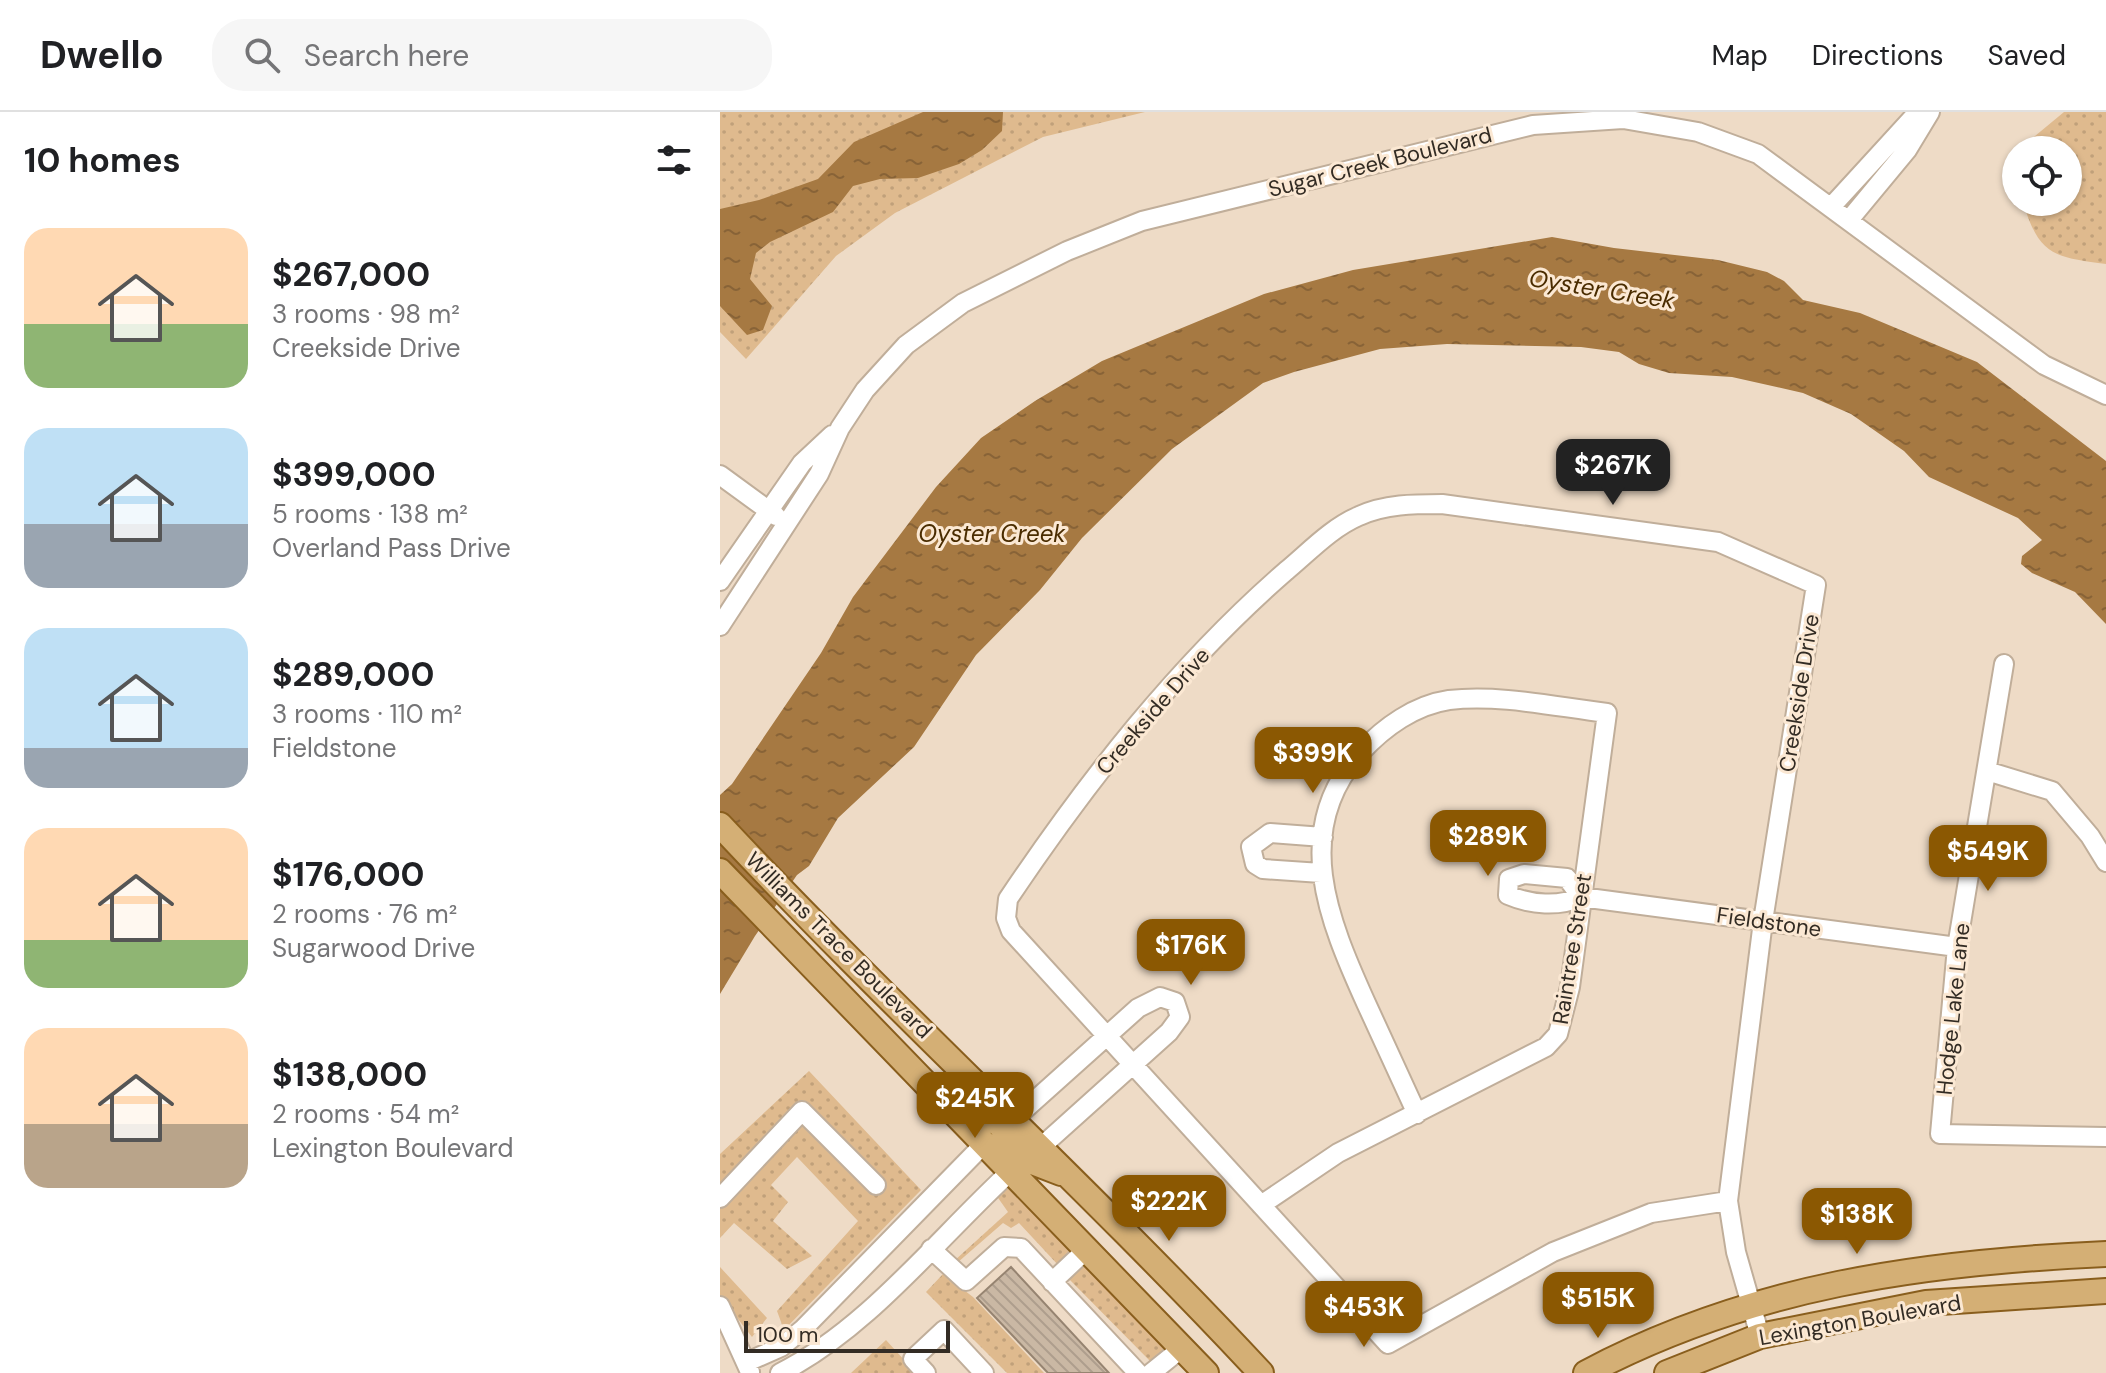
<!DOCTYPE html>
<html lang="en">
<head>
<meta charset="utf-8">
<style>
	:root { --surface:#fff; --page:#f6f6f6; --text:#202124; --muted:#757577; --line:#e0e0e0; --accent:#8b5802 }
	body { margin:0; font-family:"DM Sans",sans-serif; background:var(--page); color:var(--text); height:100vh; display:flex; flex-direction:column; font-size:30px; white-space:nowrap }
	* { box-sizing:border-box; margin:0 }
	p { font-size:26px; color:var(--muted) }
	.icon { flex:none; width:44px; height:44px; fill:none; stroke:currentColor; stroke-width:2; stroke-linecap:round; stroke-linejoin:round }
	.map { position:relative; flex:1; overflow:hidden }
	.side { display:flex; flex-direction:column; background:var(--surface); width:720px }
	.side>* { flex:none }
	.fabs { position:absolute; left:1282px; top:24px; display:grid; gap:16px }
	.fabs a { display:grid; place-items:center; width:80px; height:80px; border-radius:50%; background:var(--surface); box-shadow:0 2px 6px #0004; font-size:40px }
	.scale { position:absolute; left:24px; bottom:20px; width:206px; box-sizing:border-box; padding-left:8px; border:4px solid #332c24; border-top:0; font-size:22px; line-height:28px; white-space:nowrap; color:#332c24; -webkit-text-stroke:6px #fbe8d3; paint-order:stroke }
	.price { position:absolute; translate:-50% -68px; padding:0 18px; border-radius:16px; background:var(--accent); color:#fff; font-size:26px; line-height:52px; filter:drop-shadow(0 2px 4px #0008) }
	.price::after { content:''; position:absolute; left:50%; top:48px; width:24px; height:18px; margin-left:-12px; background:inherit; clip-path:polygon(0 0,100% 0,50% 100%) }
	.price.on { background:#222; color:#fff }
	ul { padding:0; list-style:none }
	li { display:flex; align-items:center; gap:24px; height:200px; padding:0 24px }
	li span { display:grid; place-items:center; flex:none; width:224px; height:160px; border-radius:24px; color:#555 }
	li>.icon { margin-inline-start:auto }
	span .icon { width:96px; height:96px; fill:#fffc; stroke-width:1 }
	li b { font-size:34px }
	h2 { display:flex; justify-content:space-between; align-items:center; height:96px; padding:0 24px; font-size:34px }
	header { display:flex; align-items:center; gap:48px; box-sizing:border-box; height:112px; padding:0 40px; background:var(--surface); border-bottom:2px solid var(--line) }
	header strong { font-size:38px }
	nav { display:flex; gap:44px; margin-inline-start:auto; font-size:28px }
	.search { width:560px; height:72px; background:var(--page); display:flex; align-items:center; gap:20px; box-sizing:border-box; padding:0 28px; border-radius:32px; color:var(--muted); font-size:30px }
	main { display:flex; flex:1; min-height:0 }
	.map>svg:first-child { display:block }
	.grass { fill:url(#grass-dots) }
	.water { fill:url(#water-ripples) }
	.building { fill:url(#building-back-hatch); stroke:#968471; stroke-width:2 }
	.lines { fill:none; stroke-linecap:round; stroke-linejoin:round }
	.minor-casing { stroke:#c0ae9a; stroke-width:22 }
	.major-casing { stroke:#895e1d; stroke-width:28 }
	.minor { stroke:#fff; stroke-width:18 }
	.major { stroke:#d4af75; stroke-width:24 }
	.labels { text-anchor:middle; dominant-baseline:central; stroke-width:6; stroke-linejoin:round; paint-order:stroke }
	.street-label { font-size:22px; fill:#332c24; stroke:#fbe8d3 }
	.water-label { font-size:24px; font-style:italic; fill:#4a2c00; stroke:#fbe8d3 }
</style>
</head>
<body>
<header>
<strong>Dwello</strong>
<div class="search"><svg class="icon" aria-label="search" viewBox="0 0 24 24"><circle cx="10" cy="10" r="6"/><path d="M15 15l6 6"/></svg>Search here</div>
<nav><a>Map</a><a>Directions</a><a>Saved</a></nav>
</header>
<main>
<section class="side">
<h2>10 homes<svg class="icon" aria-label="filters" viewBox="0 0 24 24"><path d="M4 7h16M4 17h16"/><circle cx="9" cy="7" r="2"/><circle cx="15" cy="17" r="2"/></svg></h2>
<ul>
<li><span style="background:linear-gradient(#ffd9b3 60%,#8fb573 0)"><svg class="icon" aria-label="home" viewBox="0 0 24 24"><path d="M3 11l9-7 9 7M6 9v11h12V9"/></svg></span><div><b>$267,000</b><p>3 rooms · 98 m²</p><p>Creekside Drive</p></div></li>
<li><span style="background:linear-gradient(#bfe0f5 60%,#9aa5b1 0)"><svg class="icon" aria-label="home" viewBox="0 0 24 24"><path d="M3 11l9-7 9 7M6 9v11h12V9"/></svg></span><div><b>$399,000</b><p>5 rooms · 138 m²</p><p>Overland Pass Drive</p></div></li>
<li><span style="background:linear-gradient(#bfe0f5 75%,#9aa5b1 0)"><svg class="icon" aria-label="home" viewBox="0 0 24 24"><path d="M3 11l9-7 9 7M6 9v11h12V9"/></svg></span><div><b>$289,000</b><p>3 rooms · 110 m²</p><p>Fieldstone</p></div></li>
<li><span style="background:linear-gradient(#ffd9b3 70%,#8fb573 0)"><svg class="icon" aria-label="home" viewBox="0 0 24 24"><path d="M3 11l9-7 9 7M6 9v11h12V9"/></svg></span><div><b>$176,000</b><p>2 rooms · 76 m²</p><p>Sugarwood Drive</p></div></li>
<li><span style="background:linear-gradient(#ffd9b3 60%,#b9a48a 0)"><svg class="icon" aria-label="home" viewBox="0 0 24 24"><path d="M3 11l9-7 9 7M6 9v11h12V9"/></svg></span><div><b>$138,000</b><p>2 rooms · 54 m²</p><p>Lexington Boulevard</p></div></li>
</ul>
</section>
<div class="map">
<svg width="1386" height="1261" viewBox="0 0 1386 1261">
	<defs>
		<pattern id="grass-dots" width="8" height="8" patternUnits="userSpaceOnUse" patternTransform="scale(2)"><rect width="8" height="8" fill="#dfba8e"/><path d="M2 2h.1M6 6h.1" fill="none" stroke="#c0a07a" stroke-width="1.8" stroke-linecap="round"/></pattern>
		<pattern id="water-ripples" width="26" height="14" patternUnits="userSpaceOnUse" patternTransform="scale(2)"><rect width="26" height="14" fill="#a67942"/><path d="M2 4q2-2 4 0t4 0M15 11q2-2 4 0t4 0" fill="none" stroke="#886337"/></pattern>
		<pattern id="building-back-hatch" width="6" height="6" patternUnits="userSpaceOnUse" patternTransform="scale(2)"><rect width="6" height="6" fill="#cab8a4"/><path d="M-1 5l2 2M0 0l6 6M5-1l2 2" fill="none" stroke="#ae9e8d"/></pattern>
	</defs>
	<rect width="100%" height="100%" fill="#eedbc6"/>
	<path class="grass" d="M0 0H425L323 25 175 101 116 144 26 247 0 220Z
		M1344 0H1386V152C1334 145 1319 144 1303 90H1348V38H1298Z
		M89 959 201 1078 64 1218 57 1199 138 1109 77 1045 51 1073 68 1090 53 1109 92 1144 67 1157 14 1111 0 1126V1042Z
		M291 1070 359 1137 339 1154 299 1111 291 1116 283 1111 237 1151 234 1149 288 1100 276 1083Z
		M363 1150 449 1236 430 1249 348 1166Z
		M0 1155 47 1206 32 1225 0 1184Z
		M223 1162 253 1185 324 1261H287L206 1180Z
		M166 1228 196 1261H131Z"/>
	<path class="water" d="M203 0H283L282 19 262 38 239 52 198 66 160 67 133 74 113 100 50 130 36 141 30 167 52 194 43 218 27 223 0 194V97L39 88 98 67 134 30Z
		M832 125 894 136 998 148 1047 160 1064 169 1083 188 1140 201 1257 250 1386 349V512L1355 480 1312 461 1301 452 1302 444 1322 428 1298 406 1209 365 1184 339 1131 302 1083 281 1012 265 949 261 919 252 899 240 861 235 727 232 660 237 574 260 543 271 452 337 362 426 320 478 256 543 194 635 118 706 89 754 77 763 35 824 0 882V683L12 672 101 541 133 485 216 375 261 326 315 289 382 249 544 182 633 158Z"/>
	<path class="building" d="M291 1155 389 1261H328L257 1186Z"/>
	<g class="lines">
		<defs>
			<path id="minor" d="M1111 95 1198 0
				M1129 108 1187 38 1210 0
				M0 363 56 404
				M0 469 82 351 112 323
				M0 514 99 362 120 316 145 278 186 233 243 191 347 139 422 109 813 13 903 7 978 20 1038 42 1324 253 1386 283
				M1284 552 1237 835 1220 1022 1386 1025
				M1267 659 1332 679 1370 724 1386 750
				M601 761 543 757 535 752 531 735 550 721 603 725
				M861 785 847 766 804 762 789 767 788 783C811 793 839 795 861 785L1237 835
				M294 1007 418 896 440 885 455 890 460 905 449 920 321 1035
				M0 1086 82 999 156 1073
				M1008 1089 931 1101 833 1140 668 1232 291 819 286 806 288 787C368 668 458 553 566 459 589 440 611 416 639 404 665 392 694 392 722 392L998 430 1096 473 1043 809 1008 1089 1016 1140 1040 1224
				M541 1093 618 1041 826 935 838 922 850 875 887 601C836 595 780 582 729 588 695 593 664 615 641 640 570 718 609 809 646 891 663 928 680 965 697 1002
				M211 1137 246 1169 284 1135 301 1136 418 1261
				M332 1170 366 1138
				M0 1194 30 1260
				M27 1250 61 1235 83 1217 264 1032
				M60 1261C148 1217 218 1126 291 1059
				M206 1261 193 1247 224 1218 264 1261
				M431 1261 462 1236"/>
			<path id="major" d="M0 713C175 900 366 1073 541 1261
				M0 759 486 1261
				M225 982 244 989 300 1026
				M271 1034 341 1061
				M866 1261C1030 1174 1203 1150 1386 1142
				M947 1261 1040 1224 1206 1191 1386 1179"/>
		</defs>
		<use href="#minor" class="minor-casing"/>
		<use href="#major" class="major-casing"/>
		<use href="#minor" class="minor"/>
		<use href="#major" class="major"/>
	</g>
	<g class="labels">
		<g class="street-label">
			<text transform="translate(660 50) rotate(-14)">Sugar Creek Boulevard</text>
			<text transform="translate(1079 581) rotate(-81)">Creekside Drive</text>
			<text transform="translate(433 599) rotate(-49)">Creekside Drive</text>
			<text transform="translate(1049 810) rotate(8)">Fieldstone</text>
			<text transform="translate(119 833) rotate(45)">Williams Trace Boulevard</text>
			<text transform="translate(852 837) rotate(-81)">Raintree Street</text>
			<text transform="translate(1233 897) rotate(-84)">Hodge Lake Lane</text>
			<text transform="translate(1140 1208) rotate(-10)">Lexington Boulevard</text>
		</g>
		<g class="water-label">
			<text transform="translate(882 177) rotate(9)">Oyster Creek</text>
			<text x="272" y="421">Oyster Creek</text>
		</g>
	</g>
</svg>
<div class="fabs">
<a><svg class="icon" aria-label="locate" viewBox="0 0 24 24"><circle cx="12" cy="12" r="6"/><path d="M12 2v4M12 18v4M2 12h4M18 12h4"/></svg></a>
</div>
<div class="scale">100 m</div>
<b class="price on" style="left:893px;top:395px">$267K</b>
<b class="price" style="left:593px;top:683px">$399K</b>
<b class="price" style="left:768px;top:766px">$289K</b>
<b class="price" style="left:1268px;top:781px">$549K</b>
<b class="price" style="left:471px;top:875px">$176K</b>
<b class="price" style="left:255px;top:1028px">$245K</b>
<b class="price" style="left:449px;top:1131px">$222K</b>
<b class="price" style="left:1137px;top:1144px">$138K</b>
<b class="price" style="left:878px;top:1228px">$515K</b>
<b class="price" style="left:644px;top:1237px">$453K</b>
</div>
</main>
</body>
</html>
